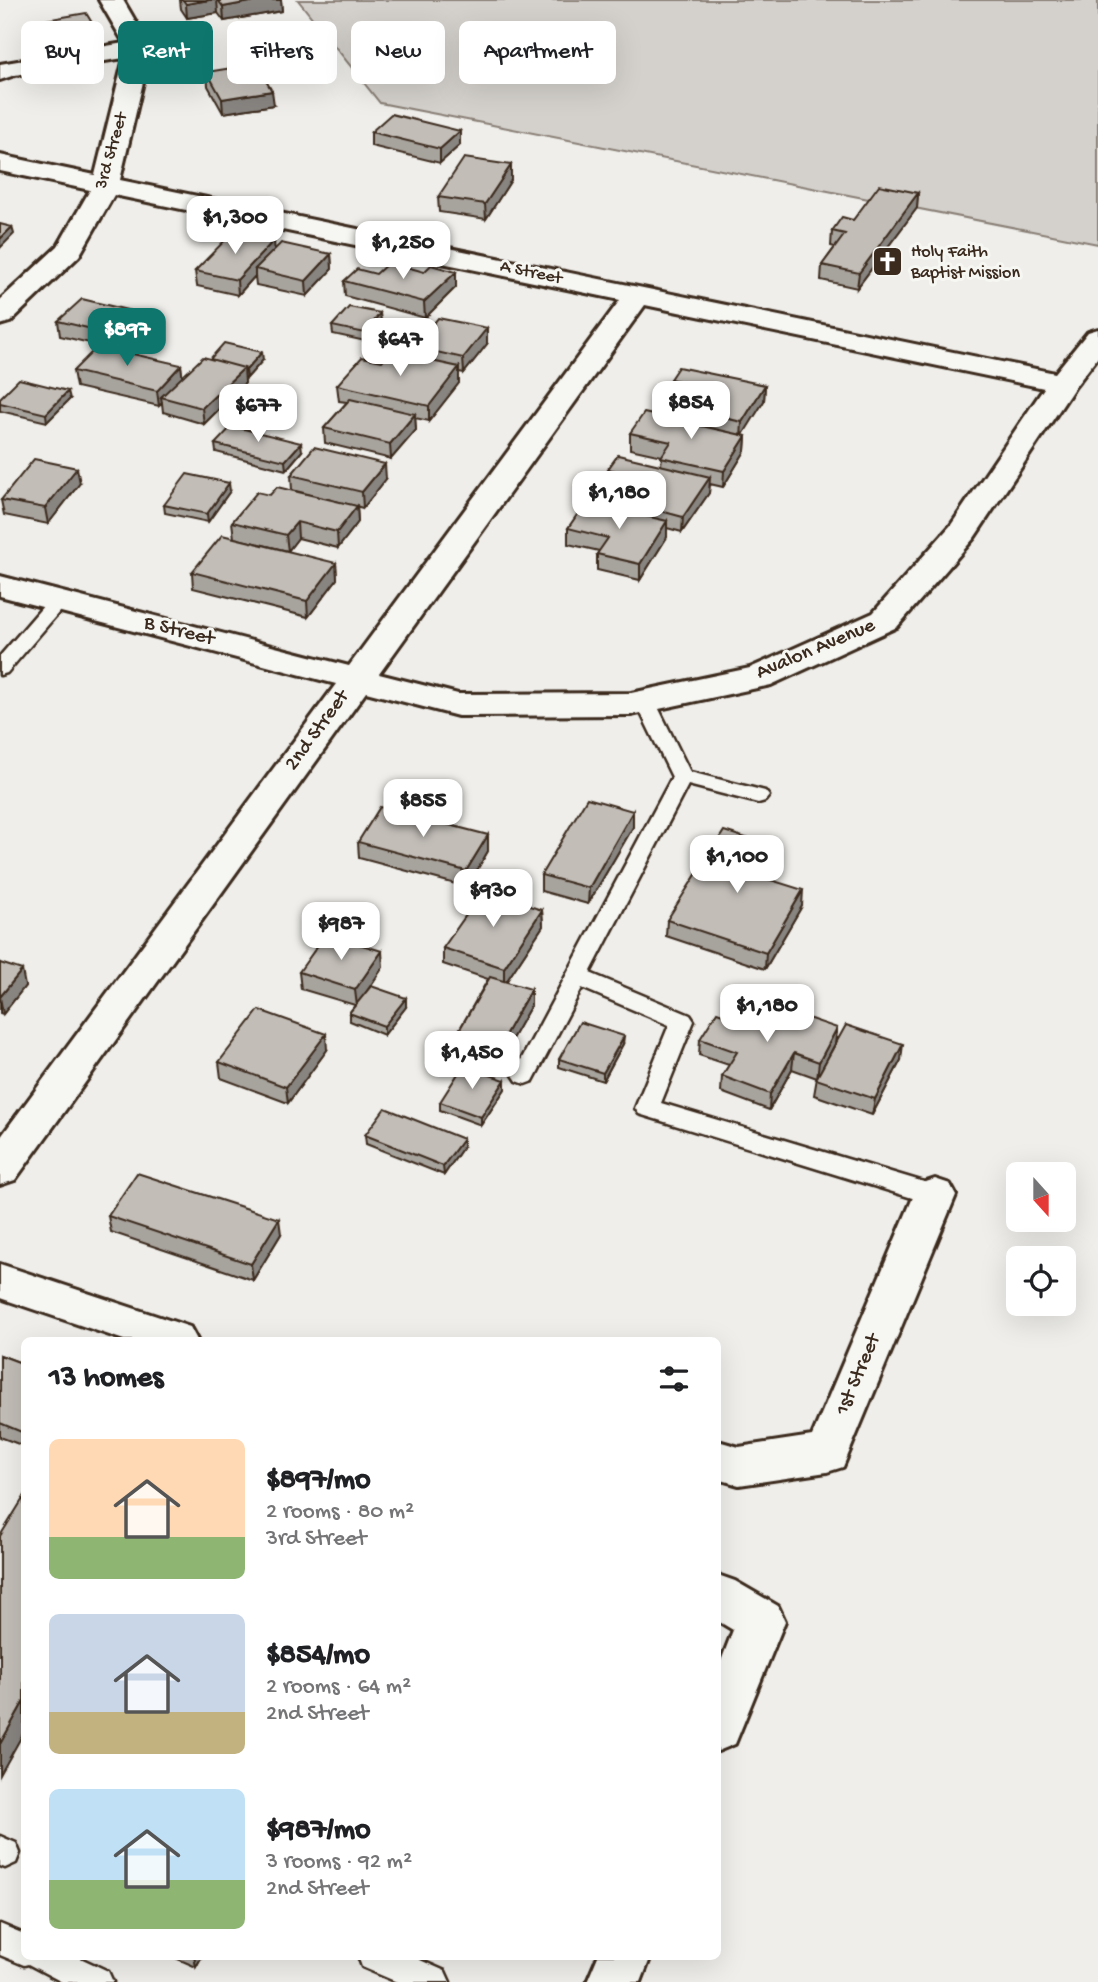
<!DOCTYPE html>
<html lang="en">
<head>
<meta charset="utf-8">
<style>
	:root { --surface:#fff; --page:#f6f6f6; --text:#202124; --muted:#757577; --accent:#0f766e }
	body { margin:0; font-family:"Gochi Hand",sans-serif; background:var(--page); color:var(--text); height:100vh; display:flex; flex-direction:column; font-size:26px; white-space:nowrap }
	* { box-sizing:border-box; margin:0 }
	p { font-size:23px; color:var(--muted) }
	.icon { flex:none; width:38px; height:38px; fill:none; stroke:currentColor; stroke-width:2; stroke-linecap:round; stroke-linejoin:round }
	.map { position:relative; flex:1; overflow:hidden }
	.drawer { position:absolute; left:21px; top:1337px; width:700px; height:623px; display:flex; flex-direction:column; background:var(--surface); border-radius:10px; box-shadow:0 7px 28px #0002 }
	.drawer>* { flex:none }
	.guide { position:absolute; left:21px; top:21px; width:700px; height:63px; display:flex; gap:14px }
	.needle { width:46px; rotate:159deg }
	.buttons { position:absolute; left:1006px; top:1162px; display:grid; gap:14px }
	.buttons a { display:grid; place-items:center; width:70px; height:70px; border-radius:10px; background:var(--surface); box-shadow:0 7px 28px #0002; font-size:35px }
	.price { position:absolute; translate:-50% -60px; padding:0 16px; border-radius:14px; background:#fff; color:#222; font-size:23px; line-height:46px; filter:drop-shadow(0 2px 4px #0008) }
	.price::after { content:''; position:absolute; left:50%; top:42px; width:21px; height:16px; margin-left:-10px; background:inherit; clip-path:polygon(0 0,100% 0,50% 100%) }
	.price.on { background:var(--accent); color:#fff }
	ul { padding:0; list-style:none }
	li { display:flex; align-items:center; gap:21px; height:175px; padding:0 28px }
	li span { display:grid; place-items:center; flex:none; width:196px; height:140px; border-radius:10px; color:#555 }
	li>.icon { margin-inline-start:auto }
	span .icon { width:84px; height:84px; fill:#fffc; stroke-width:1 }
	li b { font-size:30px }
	h2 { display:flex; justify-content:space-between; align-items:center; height:84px; padding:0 28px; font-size:30px }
	.tag { padding:0 24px; border-radius:10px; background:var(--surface); box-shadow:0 7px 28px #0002; font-size:24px; line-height:63px }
	.tag.on { background:var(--accent); color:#fff }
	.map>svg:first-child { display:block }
	.green { fill:#d4d1cc; stroke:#887e75; stroke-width:2 }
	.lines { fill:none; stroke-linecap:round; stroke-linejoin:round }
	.lane-casing { stroke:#3b2a1e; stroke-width:5 }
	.street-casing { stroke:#3b2a1e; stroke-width:6 }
	.lane { fill:#f6f6f2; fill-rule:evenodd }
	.street { fill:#f6f6f2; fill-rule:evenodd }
	.wall { fill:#a7a39d; stroke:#3b2a1e; stroke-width:2 }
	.shaded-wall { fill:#888480; stroke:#3b2a1e; stroke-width:2 }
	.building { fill:#c2bdb7; stroke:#3b2a1e; stroke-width:2 }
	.labels { text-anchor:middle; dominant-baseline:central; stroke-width:6; stroke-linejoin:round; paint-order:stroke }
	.far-street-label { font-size:18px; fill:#3b2a1e; stroke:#f6f6f2 }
	.far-poi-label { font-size:18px; fill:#3b2a1e; stroke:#f6f6f2; text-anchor:start }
	.street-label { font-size:21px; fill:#3b2a1e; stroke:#f6f6f2 }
</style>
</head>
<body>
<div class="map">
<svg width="1098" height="1982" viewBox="0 0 1098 1982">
	<rect width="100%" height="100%" fill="#efeeea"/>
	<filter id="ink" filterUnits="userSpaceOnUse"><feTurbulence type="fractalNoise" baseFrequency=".0143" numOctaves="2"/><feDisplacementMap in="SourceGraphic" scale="14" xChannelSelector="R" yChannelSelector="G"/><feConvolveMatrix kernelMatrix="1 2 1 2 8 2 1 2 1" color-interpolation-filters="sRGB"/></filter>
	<g filter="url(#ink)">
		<path class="green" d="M298 0H1098V244L380 103Z"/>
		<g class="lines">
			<defs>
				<path id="lane" d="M58 595 68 601 65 605 7 673 0 675V656L51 597Z
					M645 695 652 696 655 701 690 772 765 791 769 796 765 801 758 803 688 785 590 973 690 1015 694 1021 661 1103 944 1188 947 1195 944 1202 935 1205 639 1114 635 1108 669 1025 582 988 533 1081 525 1084 517 1081 513 1075 672 777 635 701 638 696Z
					M0 1836 16 1843 20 1853 16 1863 5 1868 0 1866Z
					M0 1924 24 1934V1956H76L108 1971 113 1982H62L28 1964 24 1965 0 1955Z
					M358 1956H411L445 1971 450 1982H397L362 1967Z"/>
				<path id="street" d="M99 0H123L151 48 120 180 1055 373 1088 332 1098 329V357L1074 388 974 538 897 627 771 685 631 715 458 716 366 692 15 1180 0 1185V1138L336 684 0 596V576L349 666 620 300 114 195 79 256 10 322 0 325V300L58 246 90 190 0 171V155L95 175 124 58 15 75 0 80V64L124 43ZM645 305 1044 388 951 525 873 613 750 668 631 693 458 694 379 674Z
					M935 1179 950 1184 956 1195 843 1467 827 1472 739 1485 718 1479V1441L739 1447 812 1436 914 1195 920 1184Z
					M0 1264 190 1327 197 1340H124L0 1298Z
					M718 1575 735 1581 778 1606 785 1621 735 1744 718 1751V1669L733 1630 718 1621Z
					M598 1956H651L641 1982H587Z"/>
			</defs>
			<use href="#lane" class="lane-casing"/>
			<use href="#street" class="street-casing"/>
			<use href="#lane" class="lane"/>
			<use href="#street" class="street"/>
		</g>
		<path class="wall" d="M180 0H281L282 11 224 21 218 13 187 18 181 9Z
			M40 21 98 38 53 46 41 29Z
			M207 72 274 105 223 113 208 86Z
			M371 132 460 145 440 163 371 146Z
			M511 165V180L486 219 439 212 438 197Z
			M918 193 917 208 857 288 821 280 822 265 835 247 831 246 832 231 853 220Z
			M275 249 331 254 332 269 307 296 256 285 255 276 238 295 197 286 195 271Z
			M424 272H456V287L425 318 345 296 344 281 376 274Z
			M58 321 146 329 123 351 60 336Z
			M381 321 365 341 333 334 332 326Z
			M487 344 464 373 459 372V383L429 421 415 418 416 430 391 459 325 443 324 428 347 402 339 401 337 385 382 361 414 358V347Z
			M210 359 263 360 247 378 245 377V383L204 424 163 412 162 403 159 406 76 387 73 371 181 365 182 377Z
			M670 379 765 385 764 401 742 435 746 436 745 451 723 487 710 484 709 493 682 532 667 528V537L640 580 597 570V554L599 551 568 544V528L642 515V509L629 505V490L607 485 608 469 661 465 662 456 630 449V433L702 426 703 417 689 414V399L669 395Z
			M0 398 70 399 47 422 0 411Z
			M215 444 302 451 286 470 216 452Z
			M291 475 386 479 363 508 292 490Z
			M80 483 48 524 4 515 1 500Z
			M230 491 208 522 165 513 164 505Z
			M270 495 357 506 358 522 338 548 298 538 288 551 234 538 232 522Z
			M336 563 337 579 308 617 193 588 192 572Z
			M633 811V827L588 904 541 891V875Z
			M488 835V851L467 887 359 858 358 842Z
			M775 864 766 879 802 906 765 969 666 936 667 920Z
			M542 910 543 926 506 982 531 1005 496 1067 454 1055V1039L488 979 443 964V948Z
			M0 963 25 986 3 1014 0 1013Z
			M383 967 367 991 406 1007 384 1035 350 1021 349 1013 355 1005 301 989 299 972Z
			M751 1024 837 1028 836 1044 901 1060 872 1115 814 1095 817 1078 792 1069 769 1110 721 1092 722 1076 729 1065 699 1055 700 1039Z
			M623 1044 603 1081 559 1067V1059Z
			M327 1050 288 1103 221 1078 219 1062Z
			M505 1080V1089L481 1125 440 1110V1102Z
			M365 1135 463 1147 444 1175 366 1144Z
			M108 1216 281 1234 253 1280 111 1232Z
			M0 1355 24 1364V1446L0 1437Z
			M171 1956H202L196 1967Z"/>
		<path class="shaded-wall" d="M209 0H217L218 13 187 18 186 4Z
			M261 0H281L282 11 224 21 223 7Z
			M97 31 98 38 53 46 51 39Z
			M272 91 274 105 223 113 222 99Z
			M460 131V145L440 163V149Z
			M511 165V180L486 219 485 204Z
			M918 193 917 208 857 288 859 273Z
			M12 227 14 234 0 248V239Z
			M274 240 275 255 255 269V276L238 295 237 280Z
			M331 254 332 269 307 296 306 281Z
			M456 272V287L425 318 424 302Z
			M380 313 381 321 365 341V333Z
			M144 314 146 329 123 351 121 336Z
			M487 328V344L464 373 463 358Z
			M262 352 263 360 247 378 246 370Z
			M181 365 183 381 161 397 162 403 159 406 157 391Z
			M459 367V383L429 421V406Z
			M244 368 245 383 204 424 202 408Z
			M765 385 764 401 741 438 742 422Z
			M68 391 70 399 47 422 46 414Z
			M415 414 416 430 391 459 390 444Z
			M746 436 745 451 723 487 724 471Z
			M301 443 302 451 286 470 285 461Z
			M385 464 386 479 363 508 362 492Z
			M77 468 80 483 48 524 45 508Z
			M710 477 709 493 682 532 683 517Z
			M229 483 230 491 208 522 207 514Z
			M357 506 358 522 338 548 337 532Z
			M667 521V537L640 580V564Z
			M297 522 298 538 288 551 286 535Z
			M336 563 337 579 308 617 307 601Z
			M633 811V827L588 904 589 888Z
			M488 835V851L467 887 466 871Z
			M777 848 775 864 757 892 758 876Z
			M803 890 802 906 765 969 766 953Z
			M542 910 543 926 504 985V968Z
			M382 951 383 967 357 1006 355 990Z
			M22 970 25 986 3 1014 0 997Z
			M531 989V1005L496 1067V1051Z
			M406 998V1007L384 1035V1026Z
			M837 1028 835 1044 817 1078 819 1062Z
			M326 1034 327 1050 288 1103 286 1087Z
			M624 1036 623 1044 603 1081V1073Z
			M903 1044 901 1060 872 1115 875 1099Z
			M794 1053 792 1069 769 1110 770 1094Z
			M505 1080V1089L481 1125V1117Z
			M463 1139V1147L444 1175 443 1166Z
			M279 1219 281 1234 253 1280 251 1264Z
			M24 1701V1732L0 1775V1744Z
			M194 1956H202L196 1967Z"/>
		<path class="building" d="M183 0H209L186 4Z
			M218 0H261L223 7Z
			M86 13 97 31 51 39 40 21Z
			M256 64 272 91 222 99 207 72Z
			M391 114 460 131 440 149 371 132Z
			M464 158 511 165 485 204 438 197Z
			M879 185 918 193 859 273 822 265 845 234 832 231 842 217 853 220Z
			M0 224 12 227 0 239Z
			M233 232 274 240 237 280 195 271Z
			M281 243 331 254 306 281 255 269Z
			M389 262 424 272 431 265 456 272 424 302 344 281 357 269 376 274Z
			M82 299 144 314 121 336 58 321Z
			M349 307 380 313 365 333 332 326Z
			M438 318 487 328 463 358 414 347Z
			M224 343 262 352 246 370 244 369V368L210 359Z
			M98 346 181 365 157 391 73 371Z
			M390 352 459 367 429 406 337 385 362 357 382 361Z
			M203 357 244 368 202 408 161 397Z
			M678 367 765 385 742 422 703 413 709 403 690 399 698 385 670 379Z
			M19 379 68 391 46 414 0 403V398Z
			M350 399 415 414 390 444 324 428Z
			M644 413 746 436 724 471 661 457 671 442 630 433Z
			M232 426 301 443 285 461 215 444Z
			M314 447 385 464 362 492 291 475Z
			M618 455 710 477 683 517 642 506 650 495 629 490 639 477 608 469Z
			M34 459 77 468 45 508 1 500Z
			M187 474 229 483 207 514 164 505Z
			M277 487 357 506 337 532 297 522 286 535 232 522 257 492 270 495Z
			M586 502 667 521 640 564 597 554 608 538 568 528Z
			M222 535 336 563 307 601 192 572Z
			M587 798 633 811 589 888 541 875Z
			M380 807 488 835 466 871 358 842Z
			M724 831 777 848 758 876 803 890 766 953 667 920Z
			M483 891 542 910 504 968 443 948Z
			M326 934 382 951 355 990 299 972Z
			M0 963 22 970 0 997Z
			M490 977 531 989 496 1051 454 1039Z
			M371 986 406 998 384 1026 349 1013Z
			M764 1003 837 1028 819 1062 794 1053 770 1094 722 1076 737 1052 700 1039 717 1012 751 1024Z
			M259 1010 326 1034 286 1087 219 1062Z
			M580 1022 624 1036 603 1073 559 1059Z
			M846 1025 903 1044 875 1099 816 1079Z
			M463 1066 505 1080 481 1117 440 1102Z
			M385 1108 463 1139 443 1166 365 1135Z
			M137 1173 279 1219 251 1264 108 1216Z
			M0 1355 24 1364V1433L0 1423Z
			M24 1497V1701L0 1744V1536Z"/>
	</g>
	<defs>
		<symbol id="church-square" viewBox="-11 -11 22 22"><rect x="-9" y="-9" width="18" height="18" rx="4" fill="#3b2a1e" stroke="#f6f6f2"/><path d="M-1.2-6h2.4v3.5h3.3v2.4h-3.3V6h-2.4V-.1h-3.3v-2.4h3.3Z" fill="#fff"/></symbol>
	</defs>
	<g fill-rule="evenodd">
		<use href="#church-square" x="870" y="244" width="35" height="35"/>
	</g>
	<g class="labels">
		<g class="far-street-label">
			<text transform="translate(112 151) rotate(-74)">3rd Street</text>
			<text transform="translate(531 273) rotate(12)">A Street</text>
		</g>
		<g class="far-poi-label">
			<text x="911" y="252">Holy Faith<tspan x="911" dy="21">Baptist Mission</tspan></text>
		</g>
		<g class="street-label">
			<text transform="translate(179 632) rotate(14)">B Street</text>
			<text transform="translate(816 650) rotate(-23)">Avalon Avenue</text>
			<text transform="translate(318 731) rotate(-54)">2nd Street</text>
			<text transform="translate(859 1375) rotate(-67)">1st Street</text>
		</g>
	</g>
</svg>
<div class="buttons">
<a><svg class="needle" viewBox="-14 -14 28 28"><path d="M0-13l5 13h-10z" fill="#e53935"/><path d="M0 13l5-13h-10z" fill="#757577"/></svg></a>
<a><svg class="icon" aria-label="locate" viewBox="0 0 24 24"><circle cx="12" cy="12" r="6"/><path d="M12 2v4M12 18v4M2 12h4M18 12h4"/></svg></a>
</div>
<b class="price" style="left:235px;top:256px">$1,300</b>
<b class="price" style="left:403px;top:281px">$1,250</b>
<b class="price on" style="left:127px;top:368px">$897</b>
<b class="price" style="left:400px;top:378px">$647</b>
<b class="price" style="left:691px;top:441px">$854</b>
<b class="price" style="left:258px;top:444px">$677</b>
<b class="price" style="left:619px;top:531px">$1,180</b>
<b class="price" style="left:423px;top:839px">$855</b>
<b class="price" style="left:737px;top:895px">$1,100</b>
<b class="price" style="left:493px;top:929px">$930</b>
<b class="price" style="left:341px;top:962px">$987</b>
<b class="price" style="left:767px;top:1044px">$1,180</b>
<b class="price" style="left:472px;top:1091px">$1,450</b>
<div class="guide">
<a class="tag">Buy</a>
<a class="tag on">Rent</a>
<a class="tag">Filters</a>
<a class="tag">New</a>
<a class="tag">Apartment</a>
</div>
<section class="drawer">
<h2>13 homes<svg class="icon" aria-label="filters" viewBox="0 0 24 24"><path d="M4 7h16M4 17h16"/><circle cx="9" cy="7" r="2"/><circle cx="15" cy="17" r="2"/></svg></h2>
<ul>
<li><span style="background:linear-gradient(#ffd9b3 70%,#8fb573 0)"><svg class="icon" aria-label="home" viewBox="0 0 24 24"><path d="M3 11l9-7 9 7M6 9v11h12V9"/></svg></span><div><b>$897/mo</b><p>2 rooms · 80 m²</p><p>3rd Street</p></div></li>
<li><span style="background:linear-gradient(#c9d6e8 70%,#c2b280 0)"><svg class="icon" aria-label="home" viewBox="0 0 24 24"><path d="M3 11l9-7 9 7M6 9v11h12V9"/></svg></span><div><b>$854/mo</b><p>2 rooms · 64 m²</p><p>2nd Street</p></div></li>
<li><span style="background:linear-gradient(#bfe0f5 65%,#8fb573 0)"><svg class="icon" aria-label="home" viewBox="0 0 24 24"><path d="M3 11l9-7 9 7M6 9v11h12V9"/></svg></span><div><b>$987/mo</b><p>3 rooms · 92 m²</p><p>2nd Street</p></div></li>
</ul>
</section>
</div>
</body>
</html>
